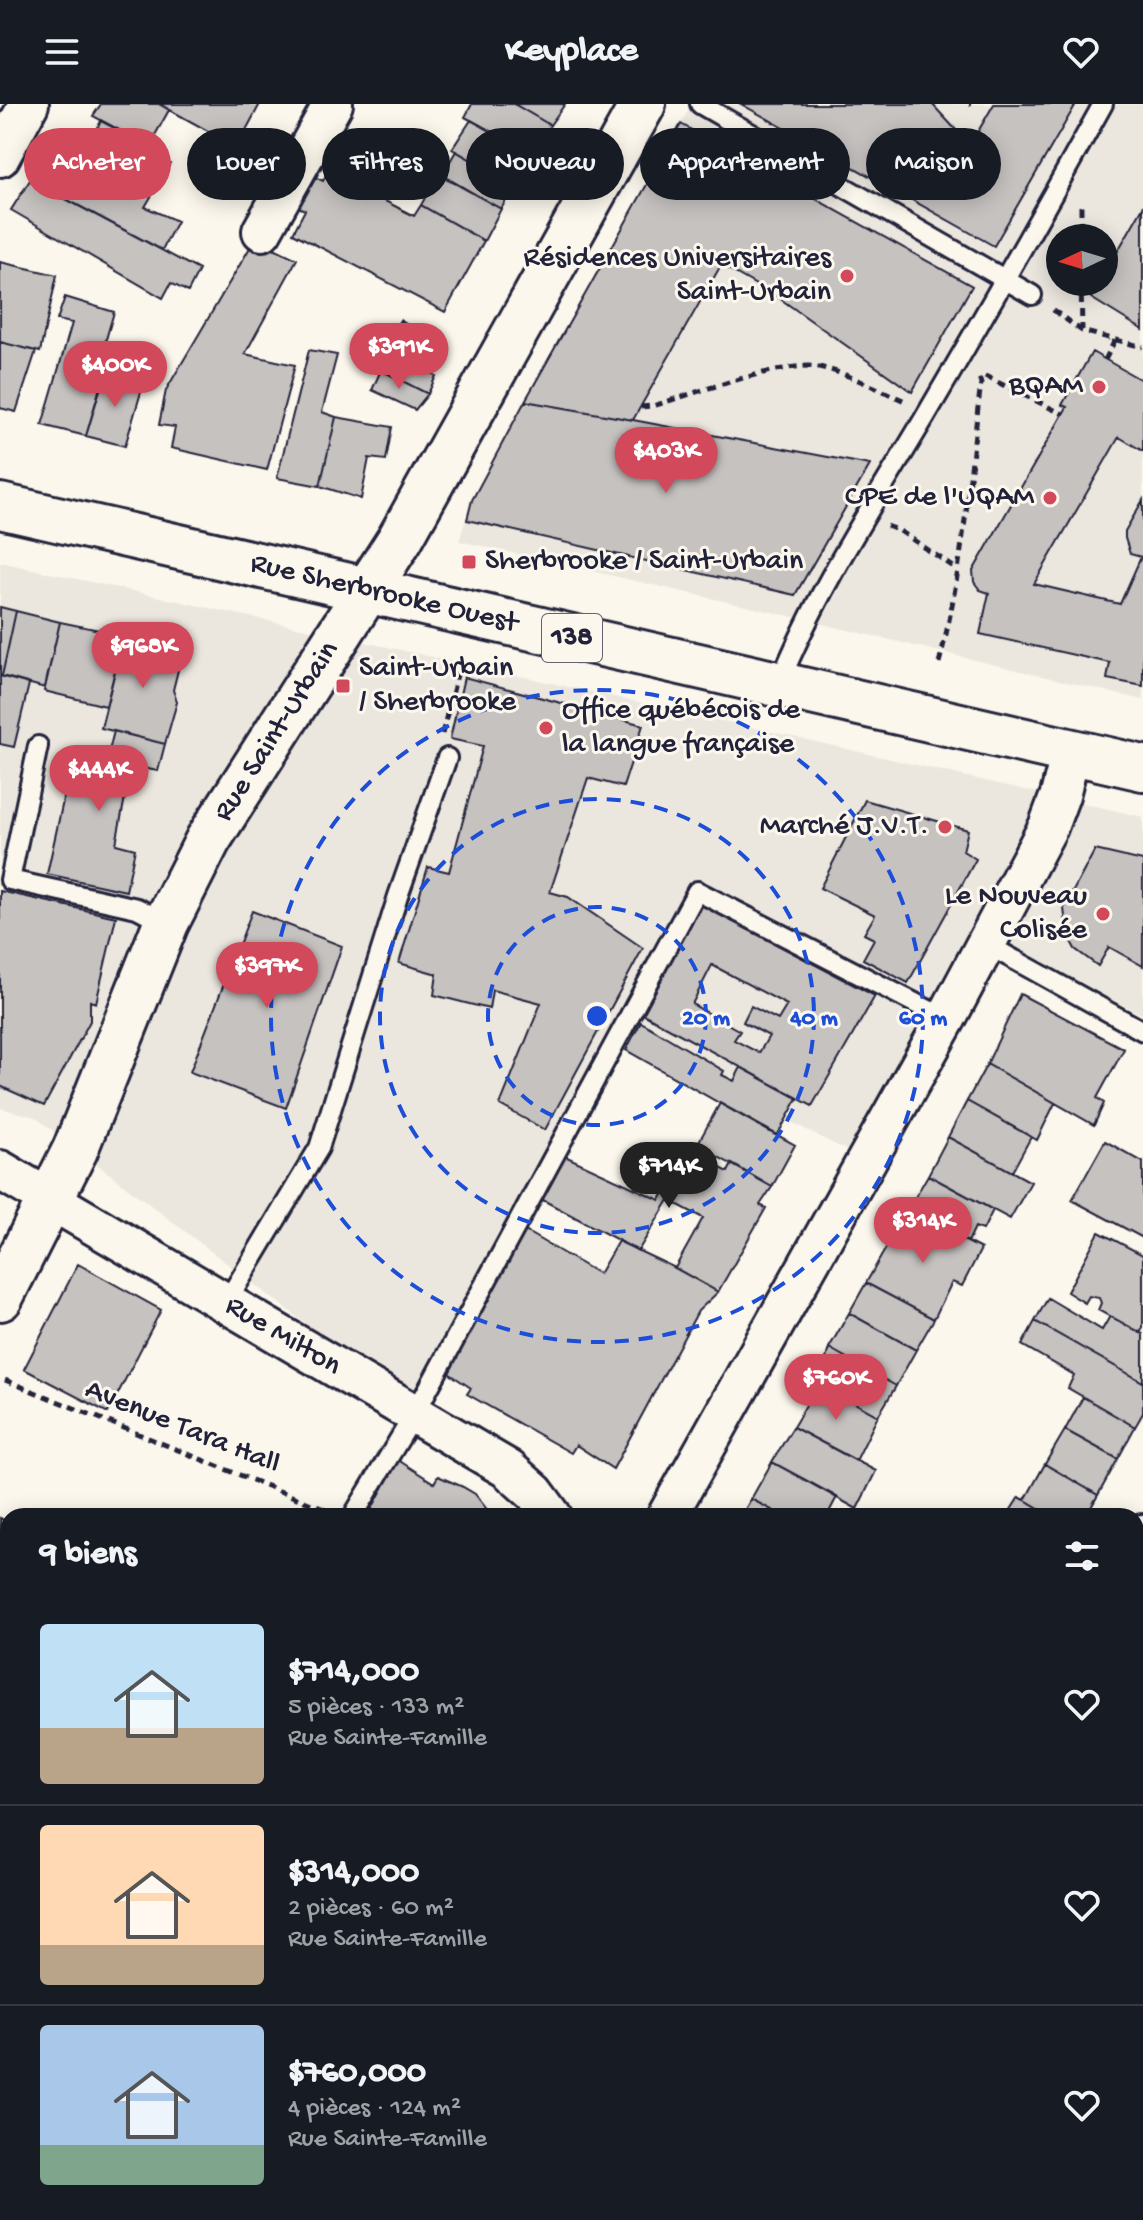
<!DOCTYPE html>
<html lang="fr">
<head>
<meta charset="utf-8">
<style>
	:root { --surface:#171b24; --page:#20242c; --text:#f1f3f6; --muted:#9ea1a6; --line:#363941; --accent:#d1495b }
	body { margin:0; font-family:"Gochi Hand",sans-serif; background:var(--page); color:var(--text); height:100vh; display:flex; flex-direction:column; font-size:30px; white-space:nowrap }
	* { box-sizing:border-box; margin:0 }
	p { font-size:26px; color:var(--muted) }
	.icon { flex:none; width:44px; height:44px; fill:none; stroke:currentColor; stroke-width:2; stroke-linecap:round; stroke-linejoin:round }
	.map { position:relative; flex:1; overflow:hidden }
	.side { position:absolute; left:0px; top:1404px; width:1144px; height:712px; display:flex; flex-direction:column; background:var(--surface); border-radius:24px 24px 0 0; box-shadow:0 4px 20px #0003 }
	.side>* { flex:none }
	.guide { position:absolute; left:24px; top:24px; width:1096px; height:72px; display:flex; gap:16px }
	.needle { width:52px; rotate:266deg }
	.tools { position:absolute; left:1046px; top:120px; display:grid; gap:16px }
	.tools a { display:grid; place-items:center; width:72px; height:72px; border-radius:50%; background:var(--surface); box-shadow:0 4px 20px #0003; font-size:40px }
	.price { position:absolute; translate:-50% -68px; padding:0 18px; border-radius:28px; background:var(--accent); color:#fff; font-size:26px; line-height:52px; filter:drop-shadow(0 2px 4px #0008) }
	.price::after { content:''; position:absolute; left:50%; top:48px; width:24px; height:18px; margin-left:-12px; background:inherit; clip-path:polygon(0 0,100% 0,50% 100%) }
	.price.selected { background:#222; color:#fff }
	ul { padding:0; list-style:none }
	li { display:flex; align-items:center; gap:24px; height:200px; padding:0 40px }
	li+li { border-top:2px solid var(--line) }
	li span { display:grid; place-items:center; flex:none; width:224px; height:160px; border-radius:8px; color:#555 }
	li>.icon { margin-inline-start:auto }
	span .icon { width:96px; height:96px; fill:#fffc; stroke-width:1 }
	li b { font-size:34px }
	h2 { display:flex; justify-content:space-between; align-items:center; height:96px; padding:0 40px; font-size:34px }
	.pill { padding:0 28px; border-radius:36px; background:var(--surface); box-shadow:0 4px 20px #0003; font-size:28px; line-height:72px }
	.pill.selected { background:var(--accent); color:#fff }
	header { display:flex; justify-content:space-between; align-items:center; height:104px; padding:0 40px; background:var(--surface); font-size:36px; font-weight:700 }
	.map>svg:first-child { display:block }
	.built { fill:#ebe7df; fill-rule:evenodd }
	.building { fill:#c6c2c0; stroke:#22223b; stroke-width:2; fill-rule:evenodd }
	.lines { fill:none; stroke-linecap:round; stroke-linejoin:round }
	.lane-casing { stroke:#22223b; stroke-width:24 }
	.street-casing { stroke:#22223b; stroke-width:44 }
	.secondary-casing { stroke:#22223b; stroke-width:50 }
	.primary-casing { stroke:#22223b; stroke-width:50 }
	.path { stroke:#22223b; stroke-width:5; stroke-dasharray:8 6; stroke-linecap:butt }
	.lane { stroke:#fbf7ec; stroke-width:18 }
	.street { stroke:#fbf7ec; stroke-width:38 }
	.secondary { stroke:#fbf7ec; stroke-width:44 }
	.primary { stroke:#fbf7ec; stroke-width:44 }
	.ring { fill:none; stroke:#1d4ed8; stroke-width:4; stroke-dasharray:14 10 }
	.poi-dot { fill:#d1495b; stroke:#fbf7ec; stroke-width:3 }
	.labels { text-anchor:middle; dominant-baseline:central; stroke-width:6; stroke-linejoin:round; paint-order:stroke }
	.shield { fill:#fbf7ec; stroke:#636270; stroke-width:2 }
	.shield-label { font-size:28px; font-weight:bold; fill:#22223b }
	.poi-label { font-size:30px; fill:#22223b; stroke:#fbf7ec; text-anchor:end }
	.street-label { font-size:30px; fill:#22223b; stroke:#fbf7ec }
	.centre { fill:#1d4ed8; stroke:#fbf7ec; stroke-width:4 }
	.ring-label { font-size:24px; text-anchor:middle; font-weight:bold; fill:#1d4ed8; stroke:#fbf7ec; stroke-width:6; stroke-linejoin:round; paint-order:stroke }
</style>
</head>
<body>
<header><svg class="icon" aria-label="menu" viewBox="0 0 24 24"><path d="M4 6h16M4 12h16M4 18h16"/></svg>Keyplace<svg class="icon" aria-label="heart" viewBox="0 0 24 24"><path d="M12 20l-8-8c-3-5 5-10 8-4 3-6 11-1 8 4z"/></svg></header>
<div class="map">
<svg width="1143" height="2116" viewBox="0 0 1143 2116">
	<rect width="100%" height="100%" fill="#fbf7ec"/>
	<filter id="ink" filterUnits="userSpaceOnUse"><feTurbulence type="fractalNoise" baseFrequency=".0125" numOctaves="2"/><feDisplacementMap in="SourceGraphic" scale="16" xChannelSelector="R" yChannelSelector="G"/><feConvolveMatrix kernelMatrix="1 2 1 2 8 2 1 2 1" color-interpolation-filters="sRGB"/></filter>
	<g filter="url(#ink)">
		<path class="built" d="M692 0H1143V596L785 511 459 437 472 396 489 368 493 353 505 337 510 321ZM1060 134H1104V178H1060Z
			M0 458 742 621 1143 713V911L1010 844 875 1061 619 930 411 1300 35 1013 0 1004Z
			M1143 1920V2116H1030L1035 2108H1136V1932Z"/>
		<path class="building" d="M101 0H159L169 6 149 42 93 12Z
			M159 0H260L237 43Z
			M472 0H514L550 21 533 50 465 13Z
			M514 0H565L550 21Z
			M741 0H932L970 41 994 0H1076L994 142Z
			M471 16 533 50 515 81 452 45Z
			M101 17 149 42 170 60 145 103 177 117 162 146 49 86 69 54 79 60Z
			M681 20 972 182 912 288 779 194 721 161 633 316 525 297Z
			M456 47 515 81 501 105 442 71Z
			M333 57 392 84 385 97 414 112 421 101 484 137 445 208 293 129 305 106 296 102 311 71 323 77Z
			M438 70 501 105 484 137 421 101Z
			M30 76 199 166 188 188 171 179 163 194 11 106Z
			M1143 103V226L1091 194 1100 178H1104V171Z
			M255 135 297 155 245 250 295 261 267 366 171 344 175 323 159 321 166 286Z
			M0 158 57 171 40 248 0 238Z
			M65 193 114 208 102 249 109 252 86 332 42 321 72 219 57 216Z
			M400 216 443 244 437 253 442 256 434 269 387 238Z
			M355 234 380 245 387 238 436 272 428 290 349 250Z
			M0 238 36 247 16 308 0 304Z
			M309 246 337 251 322 308 336 313 320 382 277 374Z
			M1092 248 1143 277V347L1119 333 1034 480 1120 500 1141 453 1130 450 1125 434V427L1143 396V582L1107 575 1110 559 980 530 989 489 980 486 974 478 973 467 1063 310 1067 303 1062 301Z
			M381 266 428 290 415 306 372 286Z
			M105 269 144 278 125 342 86 332Z
			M525 297 633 316 870 361 795 491 467 416 472 396Z
			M336 313 392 323 386 356 369 354 361 395 320 382Z
			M0 503 16 507 2 572H0Z
			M16 507 60 518 45 584 2 572Z
			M60 518 124 531 106 602 44 587Z
			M124 531 183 546 173 586 177 598 165 640 101 624Z
			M0 572 29 580 14 643 0 640Z
			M464 573 643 621 623 683 588 674 550 788 568 793 643 844 545 1026 500 1001 541 899 492 886 489 905 434 891 437 870 399 859 428 763 449 768 483 642 450 635Z
			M114 627 165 640 158 667 131 662 116 740 135 745 126 787 47 770 74 647 107 655Z
			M865 696 968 726 963 747 976 755 908 879 863 855 874 835 864 830 875 811 820 784Z
			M1095 746 1143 757V862L1109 843 1098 862 1075 845 1067 830 1064 804Z
			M0 787 116 813 96 899 90 897V917L44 1002 0 982Z
			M701 801 875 892 812 1002 643 910ZM712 861 787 901 778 916 751 902 743 918 769 932 759 949 734 936 740 927 692 900Z
			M252 807 342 842 286 1004 190 968Z
			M1020 890 1124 945 1097 994 1104 999 1094 1021 987 960Z
			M641 918 724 967 722 971 734 977 741 963 798 994 777 1032 626 946Z
			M987 960 1055 999 1037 1036 967 997Z
			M967 997 1031 1033 1012 1068 948 1033Z
			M720 999 795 1041 772 1083 697 1041Z
			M948 1033 1031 1078 1010 1115 928 1071Z
			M1105 1037 1143 1058V1134L1072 1096Z
			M687 1046 728 1068 732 1060 772 1083 760 1101 766 1104 718 1188 675 1164 703 1114 669 1096 638 1147 541 1095 565 1052 660 1096Z
			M928 1071 993 1106 983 1126 975 1123 968 1138 907 1107Z
			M907 1107 981 1145 962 1182 952 1178 934 1215 866 1179Z
			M525 1127 599 1170 618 1137 675 1164 718 1188 698 1207 613 1365 576 1341 571 1349 467 1290 471 1284 447 1268Z
			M1099 1128 1143 1151V1224L1140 1229 1098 1206 1101 1199 1099 1194 1089 1192 1085 1199 1067 1188Z
			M78 1160 161 1206 108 1309 24 1265Z
			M866 1179 934 1215 916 1246 849 1209Z
			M1048 1194 1102 1226 1110 1212 1143 1230V1278L1035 1217Z
			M849 1209 916 1246 896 1282 829 1244Z
			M1035 1217 1143 1278V1309L1135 1323 1068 1284 1074 1271 1022 1241Z
			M829 1244 896 1282 878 1312 819 1279Z
			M819 1279 878 1312 856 1357 793 1323Z
			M1083 1293 1135 1323 1118 1355 1065 1326Z
			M793 1323 876 1367 857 1405 772 1358Z
			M1065 1326 1118 1355 1098 1391 1045 1360Z
			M398 1356 434 1379 438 1372 463 1383 475 1390 492 1412H368Z
			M772 1358 837 1393 827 1412H783L751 1395Z
			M1045 1360 1098 1391 1086 1412H1052L1025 1396Z
			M1019 1393 1025 1396 1052 1412H1007Z
			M751 1395 783 1412H741Z
			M0 1414 8 1418V1517L4 1515 0 1522Z
			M1140 1573 1143 1574V1619L1136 1615V1580Z
			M1136 1615 1143 1619V1654L1136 1650Z
			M1136 1650 1143 1654V1743L1136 1739Z
			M0 1751 8 1755V1924L0 1920Z
			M1136 1833 1143 1837V1864L1136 1876Z
			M1136 2062 1143 2066V2116H1037L1042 2108H1136Z
			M0 2078 8 2081V2108H37L32 2116H0Z
			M84 2108H150L165 2116H79Z
			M150 2108H204L199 2116H165Z
			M358 2108H408L423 2116H354Z
			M408 2108H431L426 2116Z
			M541 2108H556L569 2115 572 2108H600L615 2116H537Z
			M600 2108H683L685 2109 681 2116H615Z
			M841 2108H896L911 2116H837Z
			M896 2108H956L971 2116H911Z"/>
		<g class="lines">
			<defs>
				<path id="lane" d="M700 0 1032 191
					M779 580C817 486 874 399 925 313 986 209 1045 105 1103 0
					M38 642 10 776 137 804 166 819
					M986 840 1143 927
					M226 1199 319 1044 398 792 447 654
					M353 1412 414 1311 697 787 946 915
					M1136 1900 1143 1888
					M0 2044 8 2030
					M525 2116 529 2108
					M1014 2116 1019 2108"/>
				<g id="street">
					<path d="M0 53 29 0"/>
					<path d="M262 127 333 0"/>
					<path id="s1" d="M0 1066 508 1365 535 1389 552 1412"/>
					<path d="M667 1412 946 915 1048 723 1060 691 1071 648"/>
					<path d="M1136 1787 1143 1791"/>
					<path d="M283 2116 287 2108"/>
				</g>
				<g id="secondary">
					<path id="s2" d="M0 1194 75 1046 166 819 208 736 400 435 643 0"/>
					<path d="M1136 1446 1143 1433"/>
					<path d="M763 2116 767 2108"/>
				</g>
				<g id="primary">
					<path id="s3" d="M0 402 1143 664"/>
				</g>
			</defs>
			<use href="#lane" class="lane-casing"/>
			<use href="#street" class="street-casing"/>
			<use href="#secondary" class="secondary-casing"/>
			<use href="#primary" class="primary-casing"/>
			<path class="path" d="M969 0H971
				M1081 102V134
				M1081 178 1082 226
				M1053 206 1082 227 1143 243
				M1105 256 1115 236
				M985 272 1063 310
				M641 303 653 302C689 291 786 256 819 263 849 270 878 285 905 297
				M887 422 900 427 958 466
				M939 559C963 468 969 372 981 279L979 273
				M442 630 459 563
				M5 1276 329 1407"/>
			<use href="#lane" class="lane"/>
			<use href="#street" class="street"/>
			<use href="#secondary" class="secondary"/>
			<use href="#primary" class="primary"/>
		</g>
	</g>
	<g class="ring">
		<circle cx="597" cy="912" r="109"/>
		<circle cx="597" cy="912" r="217"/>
		<circle cx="597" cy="912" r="326"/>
	</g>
	<g class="poi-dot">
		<circle cx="847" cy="172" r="8"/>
		<circle cx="1099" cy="283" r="8"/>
		<circle cx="1050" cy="394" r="8"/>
		<rect x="461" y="450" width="16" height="16" rx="4"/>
		<rect x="335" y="574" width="16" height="16" rx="4"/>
		<circle cx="546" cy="624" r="8"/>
		<circle cx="945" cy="723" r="8"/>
		<circle cx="1103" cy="810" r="8"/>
	</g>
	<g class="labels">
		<rect class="shield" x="542" y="510" width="60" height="48" rx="6"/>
		<g class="shield-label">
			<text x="572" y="534">138</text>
		</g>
		<g class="poi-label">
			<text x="831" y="155">Résidences Universitaires<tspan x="831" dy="34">Saint-Urbain</tspan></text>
			<text x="1083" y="283">BQAM</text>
			<text x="1034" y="394">CPE de l'UQAM</text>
			<text x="485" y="458" text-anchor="start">Sherbrooke / Saint-Urbain</text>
			<text x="359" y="565" text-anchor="start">Saint-Urbain<tspan x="359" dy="34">/ Sherbrooke</tspan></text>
			<text x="562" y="607" text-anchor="start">Office québécois de<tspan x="562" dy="34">la langue française</tspan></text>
			<text x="929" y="723">Marché J.V.T.</text>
			<text x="1087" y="793">Le Nouveau<tspan x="1087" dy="34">Colisée</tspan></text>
		</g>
		<g class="street-label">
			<text stroke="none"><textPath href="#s3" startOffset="394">Rue Sherbrooke Ouest</textPath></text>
			<text stroke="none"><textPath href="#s2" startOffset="632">Rue Saint-Urbain</textPath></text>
			<text stroke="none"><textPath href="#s1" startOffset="328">Rue Milton</textPath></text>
			<text transform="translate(182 1324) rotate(22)">Avenue Tara Hall</text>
		</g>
	</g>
	<circle cx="597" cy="912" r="12" class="centre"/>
	<g class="ring-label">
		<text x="706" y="920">20 m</text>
		<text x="814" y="920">40 m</text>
		<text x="923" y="920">60 m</text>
	</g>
</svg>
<div class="tools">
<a><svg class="needle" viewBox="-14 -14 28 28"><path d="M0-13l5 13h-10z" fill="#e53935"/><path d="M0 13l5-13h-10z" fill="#9ea1a6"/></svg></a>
</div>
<b class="price" style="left:399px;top:287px">$391K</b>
<b class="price" style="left:115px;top:305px">$400K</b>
<b class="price" style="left:666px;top:391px">$403K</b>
<b class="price" style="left:143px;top:586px">$968K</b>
<b class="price" style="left:99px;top:709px">$444K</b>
<b class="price" style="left:267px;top:906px">$397K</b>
<b class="price selected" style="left:669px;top:1106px">$714K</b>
<b class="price" style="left:923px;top:1161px">$314K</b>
<b class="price" style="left:836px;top:1318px">$760K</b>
<div class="guide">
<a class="pill selected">Acheter</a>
<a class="pill">Louer</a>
<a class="pill">Filtres</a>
<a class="pill">Nouveau</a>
<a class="pill">Appartement</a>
<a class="pill">Maison</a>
</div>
<section class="side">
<h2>9 biens<svg class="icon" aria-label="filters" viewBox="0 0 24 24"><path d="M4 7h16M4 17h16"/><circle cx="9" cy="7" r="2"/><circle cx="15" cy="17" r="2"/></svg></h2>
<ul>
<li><span style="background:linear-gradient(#bfe0f5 65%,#b9a48a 0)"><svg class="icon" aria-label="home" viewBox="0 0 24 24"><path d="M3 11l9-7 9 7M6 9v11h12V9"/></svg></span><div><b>$714,000</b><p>5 pièces · 133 m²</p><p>Rue Sainte-Famille</p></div><svg class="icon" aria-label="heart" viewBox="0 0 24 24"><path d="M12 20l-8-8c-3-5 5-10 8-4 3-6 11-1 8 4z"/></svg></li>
<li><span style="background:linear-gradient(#ffd9b3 75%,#b9a48a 0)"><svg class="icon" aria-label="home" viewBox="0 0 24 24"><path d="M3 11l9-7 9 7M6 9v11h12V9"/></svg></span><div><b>$314,000</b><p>2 pièces · 60 m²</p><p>Rue Sainte-Famille</p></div><svg class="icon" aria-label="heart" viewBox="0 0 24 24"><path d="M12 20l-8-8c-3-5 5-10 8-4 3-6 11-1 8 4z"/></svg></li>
<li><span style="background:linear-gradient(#a9c7e8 75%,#7fa58c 0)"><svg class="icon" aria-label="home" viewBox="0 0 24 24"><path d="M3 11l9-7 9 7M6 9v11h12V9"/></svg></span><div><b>$760,000</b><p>4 pièces · 124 m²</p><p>Rue Sainte-Famille</p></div><svg class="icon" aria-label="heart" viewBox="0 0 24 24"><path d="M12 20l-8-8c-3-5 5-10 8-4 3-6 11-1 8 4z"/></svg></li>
</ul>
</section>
</div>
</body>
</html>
